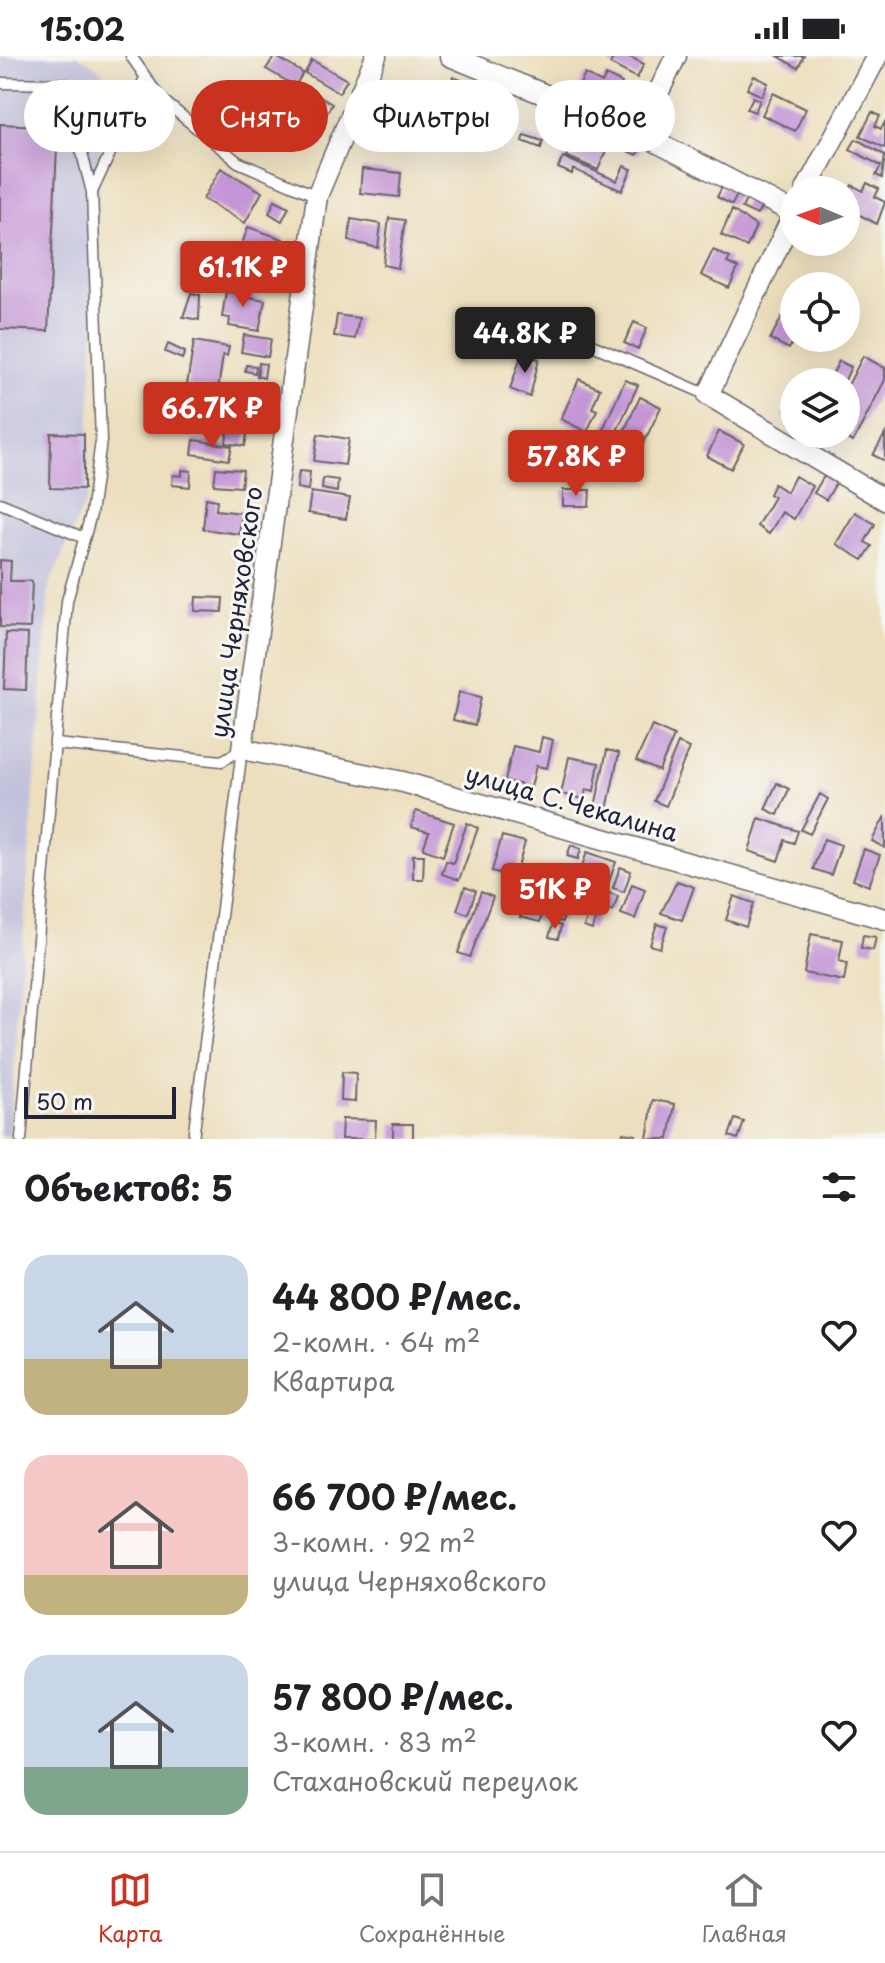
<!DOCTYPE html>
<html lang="ru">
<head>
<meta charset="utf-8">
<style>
	:root { --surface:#fff; --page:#f6f6f6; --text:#202124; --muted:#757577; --line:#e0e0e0; --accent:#c8321e }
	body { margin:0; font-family:"Playpen Sans",sans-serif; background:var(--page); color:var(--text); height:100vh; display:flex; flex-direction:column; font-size:30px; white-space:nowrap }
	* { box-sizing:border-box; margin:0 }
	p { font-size:26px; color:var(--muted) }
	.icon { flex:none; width:44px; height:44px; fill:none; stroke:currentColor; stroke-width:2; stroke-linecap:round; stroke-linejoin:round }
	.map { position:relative; height:1083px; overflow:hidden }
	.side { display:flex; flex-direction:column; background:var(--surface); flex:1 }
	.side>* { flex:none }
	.top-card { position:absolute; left:24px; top:24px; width:838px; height:72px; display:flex; gap:16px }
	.needle { width:52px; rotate:272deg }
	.buttons { position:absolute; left:780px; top:120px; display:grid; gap:16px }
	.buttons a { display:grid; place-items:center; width:80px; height:80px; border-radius:50%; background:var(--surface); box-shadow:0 8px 32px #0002; font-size:40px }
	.scale { position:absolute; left:24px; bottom:20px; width:152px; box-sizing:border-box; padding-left:8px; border:4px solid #22223b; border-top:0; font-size:22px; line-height:28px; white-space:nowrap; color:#22223b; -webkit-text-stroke:6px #f6f6f2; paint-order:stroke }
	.price { position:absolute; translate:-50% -68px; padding:0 18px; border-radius:8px; background:var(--accent); color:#fff; font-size:26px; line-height:52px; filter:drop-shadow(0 2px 4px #0008) }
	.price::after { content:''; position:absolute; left:50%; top:48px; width:24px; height:18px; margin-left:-12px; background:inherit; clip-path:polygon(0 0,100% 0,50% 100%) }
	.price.selected { background:#222; color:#fff }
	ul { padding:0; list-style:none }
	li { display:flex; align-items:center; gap:24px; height:200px; padding:0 24px }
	li span { display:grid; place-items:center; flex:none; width:224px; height:160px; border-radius:24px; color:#555 }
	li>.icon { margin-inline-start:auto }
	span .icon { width:96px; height:96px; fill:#fffc; stroke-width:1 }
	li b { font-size:34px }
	h2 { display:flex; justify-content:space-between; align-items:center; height:96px; padding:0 24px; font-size:34px }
	.tag { padding:0 28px; border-radius:36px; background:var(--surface); box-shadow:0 8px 32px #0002; font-size:28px; line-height:72px }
	.tag.selected { background:var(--accent); color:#fff }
	.status { display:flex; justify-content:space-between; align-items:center; height:56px; padding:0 40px; background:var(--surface); direction:ltr }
	.status svg { height:22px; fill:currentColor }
	.menu { display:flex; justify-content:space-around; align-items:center; height:112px; border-top:2px solid var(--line); background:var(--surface); font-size:22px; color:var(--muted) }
	.menu a { display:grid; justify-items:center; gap:4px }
	.menu .selected { color:var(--accent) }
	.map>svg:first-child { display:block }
	.industrial { fill:#c2c1dc }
	.building { fill:#c596d7 }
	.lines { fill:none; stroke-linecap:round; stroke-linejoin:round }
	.service-casing { stroke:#696469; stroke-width:13 }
	.minor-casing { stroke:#696469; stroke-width:23 }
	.service { stroke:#fff; stroke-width:10 }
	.minor { stroke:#fff; stroke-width:20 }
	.labels { text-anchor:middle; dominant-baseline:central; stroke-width:6; stroke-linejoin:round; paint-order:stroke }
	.street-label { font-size:24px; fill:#22223b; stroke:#f6f6f2 }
</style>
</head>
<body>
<div class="status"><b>15:02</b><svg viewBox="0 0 49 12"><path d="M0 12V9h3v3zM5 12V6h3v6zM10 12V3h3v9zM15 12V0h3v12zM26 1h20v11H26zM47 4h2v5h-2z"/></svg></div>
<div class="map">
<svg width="885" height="1083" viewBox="0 0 885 1083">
	<rect width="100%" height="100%" fill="#f6f6f2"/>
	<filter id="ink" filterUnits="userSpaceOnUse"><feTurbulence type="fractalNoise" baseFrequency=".0125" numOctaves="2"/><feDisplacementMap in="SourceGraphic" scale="16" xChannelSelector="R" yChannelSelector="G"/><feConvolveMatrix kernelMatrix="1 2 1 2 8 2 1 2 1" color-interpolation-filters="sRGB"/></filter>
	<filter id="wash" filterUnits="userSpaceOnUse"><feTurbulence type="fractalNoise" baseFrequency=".006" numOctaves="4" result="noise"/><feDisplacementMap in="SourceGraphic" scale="32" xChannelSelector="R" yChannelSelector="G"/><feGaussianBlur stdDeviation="1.8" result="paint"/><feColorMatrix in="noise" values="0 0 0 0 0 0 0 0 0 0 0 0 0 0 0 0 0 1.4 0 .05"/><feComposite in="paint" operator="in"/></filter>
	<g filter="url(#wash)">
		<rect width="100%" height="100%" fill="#eddfbe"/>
		<path class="industrial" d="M0 0H79L103 16 87 442 49 530 9 1080 0 1078Z"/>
		<g id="blocks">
			<path class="building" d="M275 0 303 17 295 30 266 13Z
				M614 0H628L644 8 637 22 610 8Z
				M778 0H804L798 12Z
				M312 4 347 24 339 37 305 17Z
				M585 18 602 27 606 19 622 27 620 32 632 38 622 57 577 34Z
				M754 20 768 27 762 40 747 33Z
				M453 21 469 27 463 43 446 36Z
				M299 29 332 48 312 83 275 61 279 54 283 56Z
				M773 37 806 53 795 75 762 59Z
				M753 41 760 44 755 56 747 53Z
				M390 49 409 57 411 52 425 58 415 81 382 68Z
				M566 56 579 62 570 83 557 77Z
				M872 56 880 60 875 70 881 73 885 66V92L860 80Z
				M441 61 456 67 449 84 434 77Z
				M0 68 58 71 48 275 0 273Z
				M524 79 543 85 541 92 522 85Z
				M575 81 606 95 598 114 566 100Z
				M627 83 641 89 637 99 622 93Z
				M856 83 885 99 882 122 876 119 881 110 850 93Z
				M563 101 617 125 624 110 632 113 622 135 573 113 572 118 558 112Z
				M221 112 262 136 245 167 203 143Z
				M362 113 401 117 399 141 360 137Z
				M867 127 879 133 875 141 885 146 877 168 846 152V141L852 129 863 135Z
				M723 129 738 137 732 149 717 141Z
				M748 140 763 148 757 159 742 152Z
				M275 144 289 151 282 165 269 157Z
				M732 154 756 170 747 191 721 179Z
				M389 162 405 164 398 212 383 209Z
				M351 163 381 168 378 192 349 185Z
				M248 171 283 183 273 211 256 205 258 197 241 191Z
				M713 194 730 202 727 207 738 212 729 232 701 219Z
				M234 208 247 212 242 229 229 225Z
				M235 230 250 233 248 241 265 244 259 275 229 270 230 262 222 261 226 235 234 237Z
				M191 237 200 239 199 264 183 261Z
				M337 259 359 262 355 283 334 280Z
				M782 261 794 268V283L789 293 770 283Z
				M634 266 647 272 638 293 624 287Z
				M244 279 271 283 268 301 241 296Z
				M194 285 229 291 227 300 223 299 218 334 187 329Z
				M168 288 185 296 182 303 165 296Z
				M522 297 539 303 530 341 510 333Z
				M863 300 885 312V324L853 386 837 378H846V333Z
				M839 305 851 311 844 326 830 323Z
				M259 307 266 308 264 322 257 320Z
				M246 309 256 310 255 317 245 315Z
				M579 323 600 333 592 352 597 354 587 376 561 363Z
				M625 324 638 329 606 399 594 394Z
				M196 333 213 336 211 350 194 348Z
				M794 336V359L785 354Z
				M640 341 661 351 634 407 614 397Z
				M225 349 251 353 245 390 226 387 228 372 222 371Z
				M719 375 744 388 731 413 707 400Z
				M51 377 84 378V433L50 432Z
				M318 378 349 383 345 409 314 405Z
				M885 378V405L873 399Z
				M194 384 232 390 229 404 192 398Z
				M216 412 243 414 241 431 214 429Z
				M182 414 191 415 190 431 172 429 173 419 182 420Z
				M299 415 310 416 308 434 297 432Z
				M795 420 812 430 794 463 782 456 769 478 757 470 774 441 769 438 774 428 787 436Z
				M824 420 836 427 826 444 814 437Z
				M323 422 338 424 337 436 322 433Z
				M563 434H590L589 450H563Z
				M311 436 350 442 346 463 308 457Z
				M206 442 217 444 216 454 242 457 239 478 203 473Z
				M855 456 875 468 865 486 872 490 863 504 836 488Z
				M0 504 11 505 10 525H32L30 572 0 571Z
				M196 541 223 542 222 556 195 555Z
				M6 577 28 578 26 634 4 633Z
				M459 636 481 641 475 669 453 664Z
				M652 670 674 680 659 715 636 705Z
				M542 681 553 684 547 712 536 710 531 731 505 725 513 690 539 696Z
				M678 687 689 692 666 750 654 745Z
				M607 694 619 697 607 754 595 751Z
				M569 701 599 707 594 735 586 733 584 743 561 738Z
				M777 727 789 733 778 759 765 753Z
				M820 738 828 743 810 778 801 774Z
				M416 755 454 767 443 800 423 793 429 776 411 771Z
				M885 760V792L872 785Z
				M759 762 798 775 794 787 785 784 778 805 749 795Z
				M467 767 478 772 459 824 442 818 446 805 453 807Z
				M502 780 525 786 515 822 492 815Z
				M824 783 841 789 831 819 813 813Z
				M571 789 581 793 578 803 567 800Z
				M864 793 880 799 869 830 853 824Z
				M587 796 616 806 607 831 578 821Z
				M413 799H424L423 823H413Z
				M620 811 631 815 624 836 613 832Z
				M677 825 694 831 682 864 661 857Z
				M632 828 645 833 635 863 621 858Z
				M515 830 524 832 518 853 509 850Z
				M465 831 476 835 468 858 457 854Z
				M526 833 547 838 540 866 520 861Z
				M555 834 570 839 562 866 548 862Z
				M601 834 618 840 613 855 596 850Z
				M481 836 493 841 470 901 458 897Z
				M734 840 754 847 746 871 726 864Z
				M590 855 597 858 592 874 584 871Z
				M553 867 561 870 558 883 549 881Z
				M657 868 667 871 660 892 650 889Z
				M811 878 843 884 839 905 847 907 844 925 804 917Z
				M863 879 876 881 873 894 861 892Z
				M342 1016 356 1017 355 1046 341 1045Z
				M653 1044 675 1048 669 1083H647Z
				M342 1063 376 1064 375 1083H341Z
				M735 1063 744 1066 738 1083 729 1080Z
				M393 1068H413V1083H393Z
				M623 1077 636 1079 635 1083H622Z"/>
		</g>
	</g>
	<g filter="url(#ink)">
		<use href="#blocks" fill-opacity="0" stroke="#696469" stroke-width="2"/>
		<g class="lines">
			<defs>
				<path id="service" d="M131 0 160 42 238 106 317 140
					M0 27 64 28 92 136 101 385 91 458 67 545 21 1083
					M92 136 145 22
					M548 270 708 339
					M0 447 84 482
					M56 688 222 705 242 693
					M193 1083 242 693"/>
				<path id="minor" d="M376 0 317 140 242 693 403 726 885 863
					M450 0 639 77 794 157
					M639 77 676 0
					M806 134 877 0
					M794 157 708 339 885 444"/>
			</defs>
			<use href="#service" class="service-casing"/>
			<use href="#minor" class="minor-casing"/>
			<use href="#service" class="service"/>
			<use href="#minor" class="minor"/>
		</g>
	</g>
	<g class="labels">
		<g class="street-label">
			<text transform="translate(235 556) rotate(-82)">улица Черняховского</text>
			<text transform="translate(572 746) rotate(16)">улица С.Чекалина</text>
		</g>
	</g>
</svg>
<div class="buttons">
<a><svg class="needle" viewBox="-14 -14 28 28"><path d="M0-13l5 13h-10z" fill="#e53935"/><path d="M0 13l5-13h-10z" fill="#757577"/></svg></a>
<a><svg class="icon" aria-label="locate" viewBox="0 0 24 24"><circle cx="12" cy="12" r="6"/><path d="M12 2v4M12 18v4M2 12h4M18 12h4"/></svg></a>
<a><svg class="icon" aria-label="layers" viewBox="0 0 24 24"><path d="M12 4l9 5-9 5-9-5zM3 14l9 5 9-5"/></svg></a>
</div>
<div class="scale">50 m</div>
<b class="price" style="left:243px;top:253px">61.1K ₽</b>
<b class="price selected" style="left:525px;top:319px">44.8K ₽</b>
<b class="price" style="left:212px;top:394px">66.7K ₽</b>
<b class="price" style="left:576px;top:442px">57.8K ₽</b>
<b class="price" style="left:555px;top:875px">51K ₽</b>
<div class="top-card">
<a class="tag">Купить</a>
<a class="tag selected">Снять</a>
<a class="tag">Фильтры</a>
<a class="tag">Новое</a>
</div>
</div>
<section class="side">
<h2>Объектов: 5<svg class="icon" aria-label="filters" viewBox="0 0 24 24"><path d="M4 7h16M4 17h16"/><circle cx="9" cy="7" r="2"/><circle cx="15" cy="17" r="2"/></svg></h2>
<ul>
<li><span style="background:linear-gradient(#c9d6e8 65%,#c2b280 0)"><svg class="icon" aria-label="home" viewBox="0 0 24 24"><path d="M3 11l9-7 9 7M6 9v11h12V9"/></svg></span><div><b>44 800 ₽/мес.</b><p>2-комн. · 64 m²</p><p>Квартира</p></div><svg class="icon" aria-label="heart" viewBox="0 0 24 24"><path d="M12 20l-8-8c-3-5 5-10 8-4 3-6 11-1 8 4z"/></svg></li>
<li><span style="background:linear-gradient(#f6c9c9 75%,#c2b280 0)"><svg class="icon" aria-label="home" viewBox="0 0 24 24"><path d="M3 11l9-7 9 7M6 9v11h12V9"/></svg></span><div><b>66 700 ₽/мес.</b><p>3-комн. · 92 m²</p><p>улица Черняховского</p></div><svg class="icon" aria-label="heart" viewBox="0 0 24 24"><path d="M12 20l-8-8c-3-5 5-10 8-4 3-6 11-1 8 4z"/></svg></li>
<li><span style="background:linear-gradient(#c9d6e8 70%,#7fa58c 0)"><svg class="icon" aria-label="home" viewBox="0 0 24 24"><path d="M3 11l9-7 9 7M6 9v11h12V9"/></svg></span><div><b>57 800 ₽/мес.</b><p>3-комн. · 83 m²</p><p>Стахановский переулок</p></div><svg class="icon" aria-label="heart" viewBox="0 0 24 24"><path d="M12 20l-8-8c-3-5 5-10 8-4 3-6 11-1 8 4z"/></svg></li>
</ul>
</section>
<nav class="menu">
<a class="selected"><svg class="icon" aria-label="map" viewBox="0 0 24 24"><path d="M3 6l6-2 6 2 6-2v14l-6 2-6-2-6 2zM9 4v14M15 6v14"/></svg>Карта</a>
<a><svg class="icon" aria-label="saved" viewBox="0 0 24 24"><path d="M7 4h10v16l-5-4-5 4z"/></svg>Сохранённые</a>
<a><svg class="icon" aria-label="home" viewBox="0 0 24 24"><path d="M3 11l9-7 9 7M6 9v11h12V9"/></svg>Главная</a>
</nav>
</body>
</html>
